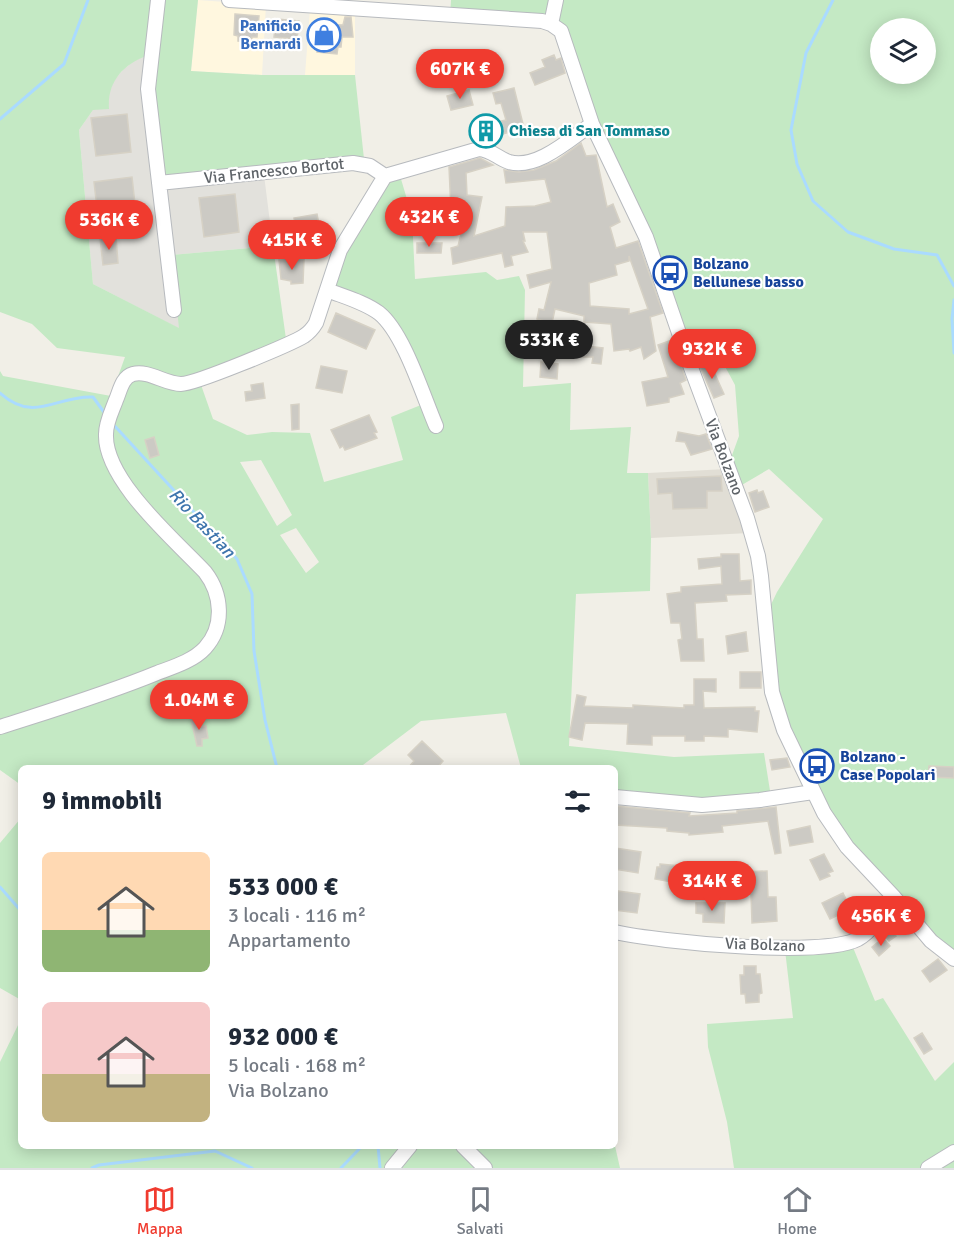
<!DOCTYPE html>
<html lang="it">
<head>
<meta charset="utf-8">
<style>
	:root { --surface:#fff; --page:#f2f2f3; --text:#1f2937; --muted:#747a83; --line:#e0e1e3; --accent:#f03b2f }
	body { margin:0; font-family:Signika,sans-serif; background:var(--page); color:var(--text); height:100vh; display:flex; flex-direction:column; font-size:22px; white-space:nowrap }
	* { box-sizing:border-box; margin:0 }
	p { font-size:20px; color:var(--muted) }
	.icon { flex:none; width:33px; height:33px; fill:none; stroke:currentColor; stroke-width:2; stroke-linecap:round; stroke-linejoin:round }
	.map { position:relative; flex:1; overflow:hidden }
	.sheet { position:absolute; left:18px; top:765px; width:600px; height:384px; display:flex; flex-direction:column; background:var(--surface); border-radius:9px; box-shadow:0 3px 15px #0003 }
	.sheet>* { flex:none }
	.fabs { position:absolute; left:870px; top:18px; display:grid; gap:12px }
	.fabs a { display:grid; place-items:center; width:66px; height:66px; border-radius:50%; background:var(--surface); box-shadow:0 3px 15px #0003; font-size:30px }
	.price { position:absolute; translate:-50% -51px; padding:0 14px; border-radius:21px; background:var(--accent); color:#fff; font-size:20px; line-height:39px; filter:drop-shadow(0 2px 3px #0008) }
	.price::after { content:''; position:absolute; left:50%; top:36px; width:18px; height:14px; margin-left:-9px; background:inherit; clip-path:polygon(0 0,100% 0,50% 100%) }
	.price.current { background:#222; color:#fff }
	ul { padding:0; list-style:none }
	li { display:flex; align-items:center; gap:18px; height:150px; padding:0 24px }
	li span { display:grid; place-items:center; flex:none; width:168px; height:120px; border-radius:9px; color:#555 }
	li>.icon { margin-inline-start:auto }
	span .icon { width:72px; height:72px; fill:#fffc; stroke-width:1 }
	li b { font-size:26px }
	h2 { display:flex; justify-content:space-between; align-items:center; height:72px; padding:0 24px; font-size:26px }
	.dock { display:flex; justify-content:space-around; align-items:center; height:84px; border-top:2px solid var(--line); background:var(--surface); font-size:16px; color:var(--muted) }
	.dock a { display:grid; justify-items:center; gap:3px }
	.dock .current { color:var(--accent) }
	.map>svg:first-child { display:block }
	.commercial { fill:#fff7df }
	.industrial { fill:#e2e1dc }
	.education { fill:#e1ded5 }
	.green { fill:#c4e9c4; fill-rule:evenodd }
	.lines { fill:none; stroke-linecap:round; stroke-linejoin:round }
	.stream { stroke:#aadbff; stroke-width:3 }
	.building { fill:#cccac4; stroke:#d6d1c5; stroke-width:1.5; fill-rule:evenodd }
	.minor-casing { stroke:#b7babe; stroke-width:16 }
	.minor { stroke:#fff; stroke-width:14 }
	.labels { text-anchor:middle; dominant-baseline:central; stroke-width:4.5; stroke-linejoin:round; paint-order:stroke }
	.shop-label { font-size:16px; font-weight:bold; fill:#366cbe; stroke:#fff; text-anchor:end }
	.culture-label { font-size:16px; font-weight:bold; fill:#0d838f; stroke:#fff; text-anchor:start }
	.street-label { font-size:16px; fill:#5e6368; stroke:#fff }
	.transit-label { font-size:16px; font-weight:bold; fill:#164399; stroke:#fff; text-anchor:start }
	.water-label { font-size:18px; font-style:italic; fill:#3e75ad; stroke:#fff }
</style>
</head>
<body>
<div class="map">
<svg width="954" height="1168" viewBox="0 0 954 1168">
	<rect width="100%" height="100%" fill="#f1efe7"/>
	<path class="commercial" d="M198 0 266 5 262 75 191 71Z
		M310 9 355 11V75H305Z"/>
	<path class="industrial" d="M147 55 264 175 273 246 171 255 180 329 93 284 79 130 93 110 108 96 114 80 124 69 134 61Z"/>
	<path class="education" d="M727 469 749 533 651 538 648 473Z"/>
	<path class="green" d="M0 0H198L191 71 262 75H355L364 159 156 185 146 56C123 65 107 82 109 109L93 110 79 130 93 284 179 328 171 255 273 246 287 346 200 382 213 419 247 435 272 432 310 433 324 482 403 460 391 417 431 401 398 327 326 293 334 253 398 169 412 216 415 279 486 272 497 280 519 276 525 290 523 387 571 383 570 430 631 427 627 473H648L651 538 650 591 576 594 569 746 674 757 764 753 771 797 733 801 615 795V768H521L506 713 421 721 359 768H21V785L0 770V371L3 376 111 396 125 357 57 348 32 324 0 312ZM261 460 292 515 277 526 240 462ZM296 528 319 562 306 573 280 535Z
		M451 0H954V954L946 948 836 825 778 703 767 613 777 592 823 519 769 469 735 489 727 469 739 436 735 385 713 344 688 352 594 119 561 25 450 17ZM880 28H926V74H880Z
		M21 818V1000L0 988V843Z
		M852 945 875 1001 883 998 935 1081 954 1062V1168H734L727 1122 708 1047 707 1024 793 1018 785 950Z
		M21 1019V1146H615L620 1168H0V1062Z"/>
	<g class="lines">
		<path class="stream" d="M833 0 806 53 791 130 797 164 813 201 848 232 894 249 937 255 954 286
			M0 119 64 64 88 0
			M954 300 952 319 954 353
			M0 393C35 424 56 395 93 397L106 415
			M112 423 237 559 252 594 254 651 265 720 277 768
			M0 887 21 911
			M378 1146 380 1168
			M92 1168 99 1165 215 1151 252 1168
			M341 1168 362 1146"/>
	</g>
	<path class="building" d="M235 14 259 16 257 37H252L251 42 238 41V36L234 35Z
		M345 17H351L353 37H342L341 47H338L337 54 317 52V46L314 45 316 24 343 25Z
		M276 19 299 21 297 39 274 37Z
		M554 55 556 60 561 58 565 73 535 85 530 73 545 67 542 60Z
		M514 88 524 128 495 136 492 123 506 120 501 103 496 104 493 93Z
		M469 90 473 105 451 110 447 96Z
		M127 114 131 152 96 156 91 118Z
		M581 143 586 156 596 155 607 207 613 204 620 222 610 227 616 248 638 241 663 313 650 317 656 351 644 359 641 347 630 351 629 349 614 351 611 324 584 322V316L555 309 552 323 537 319 539 309 544 310 551 282 530 288 527 275 552 269 547 232H523L525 241H523L528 252 511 256 513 265 505 267 502 253 453 264 451 248 458 246 467 210 451 211 449 167 480 158 493 165 466 173 467 195 482 197 474 236 505 226 506 207 535 206 551 202 545 179 506 183 504 170 519 172 534 170 556 161ZM629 256 648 309 629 314V309L590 306 589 283 617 275 615 265 629 261Z
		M132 177 136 213 98 217 94 182Z
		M235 194 239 232 204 237 199 198Z
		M317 214 320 230 297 234 294 218Z
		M116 237 118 263 103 265 100 238Z
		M417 243H442L441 253H417Z
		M304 259 303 283 291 284V281L281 279 279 260Z
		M336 313 375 330 366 349 328 332Z
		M570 331H585V346L603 348 601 364 592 363 593 357H570Z
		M672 340 686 380 680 383 684 394 669 398V402L647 406 642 382 668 377 658 345Z
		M541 362 558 364 557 379 540 377Z
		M710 363 724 394 714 398 700 367Z
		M321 366 347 371 342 393 316 388Z
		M263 383 265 398 246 401 245 392 252 391 251 385Z
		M299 404V429L292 430 291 405Z
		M369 415 377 432 374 433 377 438 345 450 343 446 340 448 331 430Z
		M678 432 699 436 706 434 712 449 691 455 685 442 676 441Z
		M154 437 159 455 150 458 145 440Z
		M721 476 722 491H707V508L673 509 672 493 658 494 657 479Z
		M757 490 758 493 763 491 769 507 755 512 749 493Z
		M721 554H739L740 581 751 580V594L726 595 727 601 695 603 697 639H703L704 661H681L678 640 682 639 680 623H671L667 594 681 592V587L722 584 721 566 699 569 698 559 721 557Z
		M746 632 748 651 728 654 726 636Z
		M740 672H761V688H740Z
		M694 679H716V692L703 691 704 708 755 707V711H759L757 732 728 729V737L704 736V741H685V736H652V745L627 744 628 724 585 723 582 740 569 737 577 695 586 697 584 706 633 708V705L684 708V705H694Z
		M191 719H201V726H206L208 738 202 739V746H197Z
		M422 741 443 761 437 768H408L414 761 408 755Z
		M787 758 790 767 772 770 770 760Z
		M929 766 954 767V778L928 777Z
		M615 806 690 813 689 816 737 813V811L776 807 781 853 775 854 768 821 722 826 723 832 689 835V833L667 831V828L615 825Z
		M810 826 813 842 790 846 787 831Z
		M615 848 641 852 638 873 615 869Z
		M824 854 833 871 828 873 830 876 820 880 810 860Z
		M660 864 680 866 677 883 655 879 657 867H660Z
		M703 869 728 872 726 891 701 888Z
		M767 871 768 897H776L777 921 752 923 751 894 743 893 742 872Z
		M618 891 640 894 637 913 615 910Z
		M843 893 851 909 830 919 822 903Z
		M696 903H725L724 923 703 922V914L696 913Z
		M894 911 900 918 889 927 896 936 889 941 881 931Z
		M883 938 890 946 879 956 872 947Z
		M938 959 947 970 930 982 922 971Z
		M744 966H756V974H760L762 993 759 994V1002L746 1003 745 994H741L740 975H744Z
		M922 1033 932 1049 924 1054 914 1038Z"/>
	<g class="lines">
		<defs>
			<path id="minor" d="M158 0 148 89 174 310
				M229 0 542 21 551 24 561 31 592 124 646 237 690 365 747 518 758 556 761 576 772 692 784 730 824 813 847 847 893 896 931 941 954 959
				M551 24 556 0
				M159 183 353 163 370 166 385 176 479 149C492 150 497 158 509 162 537 170 570 139 592 124
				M327 290C345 297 364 302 379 313 404 333 423 396 436 426
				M0 727C53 710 106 694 157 673 173 667 193 661 205 648 225 626 222 594 205 572 175 540 104 480 106 434 106 422 112 411 116 400 120 391 122 377 133 374 149 370 165 384 181 384 195 384 289 345 304 336 310 332 313 328 316 323L340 250 385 176
				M615 797 702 805 760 800 813 792
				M615 932C659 942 822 958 858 939 874 930 884 910 893 896
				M463 1146 485 1168
				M392 1168 410 1146
				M928 1168 954 1152"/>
		</defs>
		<use href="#minor" class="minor-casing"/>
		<use href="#minor" class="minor"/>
	</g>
	<defs>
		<symbol id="shop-ring" viewBox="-11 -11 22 22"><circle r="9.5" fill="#fff" stroke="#3f7fe0" stroke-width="1.5"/><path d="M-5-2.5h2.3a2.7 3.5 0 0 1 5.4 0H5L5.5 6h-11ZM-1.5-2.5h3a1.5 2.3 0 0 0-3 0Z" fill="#3f7fe0"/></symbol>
		<symbol id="building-ring" viewBox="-11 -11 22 22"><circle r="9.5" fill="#fff" stroke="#0f9aa8" stroke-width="1.5"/><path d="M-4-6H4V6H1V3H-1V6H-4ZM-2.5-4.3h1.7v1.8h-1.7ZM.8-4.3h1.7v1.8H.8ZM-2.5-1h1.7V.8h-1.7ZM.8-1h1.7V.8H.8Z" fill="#0f9aa8"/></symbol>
		<symbol id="bus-ring" viewBox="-11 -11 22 22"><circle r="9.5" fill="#fff" stroke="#1a4fb4" stroke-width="1.5"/><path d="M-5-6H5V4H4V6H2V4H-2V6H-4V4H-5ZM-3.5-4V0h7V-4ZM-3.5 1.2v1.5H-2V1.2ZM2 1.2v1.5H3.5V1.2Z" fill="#1a4fb4"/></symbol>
	</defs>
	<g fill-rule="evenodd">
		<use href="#shop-ring" x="305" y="16" width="38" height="38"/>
		<use href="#building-ring" x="467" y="112" width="38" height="38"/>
		<use href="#bus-ring" x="651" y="254" width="38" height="38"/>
		<use href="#bus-ring" x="798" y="747" width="38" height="38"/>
	</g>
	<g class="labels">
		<g class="shop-label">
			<text x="301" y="26">Panificio<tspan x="301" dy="18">Bernardi</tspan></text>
		</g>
		<g class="culture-label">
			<text x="509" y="131">Chiesa di San Tommaso</text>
		</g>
		<g class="street-label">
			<text transform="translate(274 171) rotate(-6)">Via Francesco Bortot</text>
			<text transform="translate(724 457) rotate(69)">Via Bolzano</text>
			<text transform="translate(765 945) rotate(2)">Via Bolzano</text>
		</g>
		<g class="transit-label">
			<text x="693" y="264">Bolzano<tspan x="693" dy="18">Bellunese basso</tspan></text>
			<text x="840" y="757">Bolzano -<tspan x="840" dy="18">Case Popolari</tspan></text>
		</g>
		<g class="water-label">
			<text transform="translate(202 523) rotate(47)">Rio Bastian</text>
		</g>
	</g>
</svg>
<div class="fabs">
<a><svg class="icon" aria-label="layers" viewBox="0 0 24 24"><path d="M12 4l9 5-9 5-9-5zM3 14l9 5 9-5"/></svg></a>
</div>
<b class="price" style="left:460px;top:100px">607K €</b>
<b class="price" style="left:429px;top:248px">432K €</b>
<b class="price" style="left:109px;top:251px">536K €</b>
<b class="price" style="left:292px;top:271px">415K €</b>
<b class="price current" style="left:549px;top:371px">533K €</b>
<b class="price" style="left:712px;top:380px">932K €</b>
<b class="price" style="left:199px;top:731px">1.04M €</b>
<b class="price" style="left:712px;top:912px">314K €</b>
<b class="price" style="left:881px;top:947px">456K €</b>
<section class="sheet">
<h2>9 immobili<svg class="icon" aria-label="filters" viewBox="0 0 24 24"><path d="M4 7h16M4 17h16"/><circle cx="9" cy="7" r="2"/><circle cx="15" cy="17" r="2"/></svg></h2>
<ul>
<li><span style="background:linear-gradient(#ffd9b3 65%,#8fb573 0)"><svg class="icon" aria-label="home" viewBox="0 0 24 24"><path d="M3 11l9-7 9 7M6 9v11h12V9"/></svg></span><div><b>533 000 €</b><p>3 locali · 116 m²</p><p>Appartamento</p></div></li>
<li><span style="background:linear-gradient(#f6c9c9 60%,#c2b280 0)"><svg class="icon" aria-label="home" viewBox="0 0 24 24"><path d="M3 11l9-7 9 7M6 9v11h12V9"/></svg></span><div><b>932 000 €</b><p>5 locali · 168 m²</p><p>Via Bolzano</p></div></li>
</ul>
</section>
</div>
<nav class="dock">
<a class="current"><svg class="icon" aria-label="map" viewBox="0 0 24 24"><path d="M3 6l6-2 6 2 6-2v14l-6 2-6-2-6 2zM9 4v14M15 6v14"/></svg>Mappa</a>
<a><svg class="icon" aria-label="saved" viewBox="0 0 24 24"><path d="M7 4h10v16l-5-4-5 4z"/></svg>Salvati</a>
<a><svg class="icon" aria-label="home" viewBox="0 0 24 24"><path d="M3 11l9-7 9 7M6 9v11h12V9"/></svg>Home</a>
</nav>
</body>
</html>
